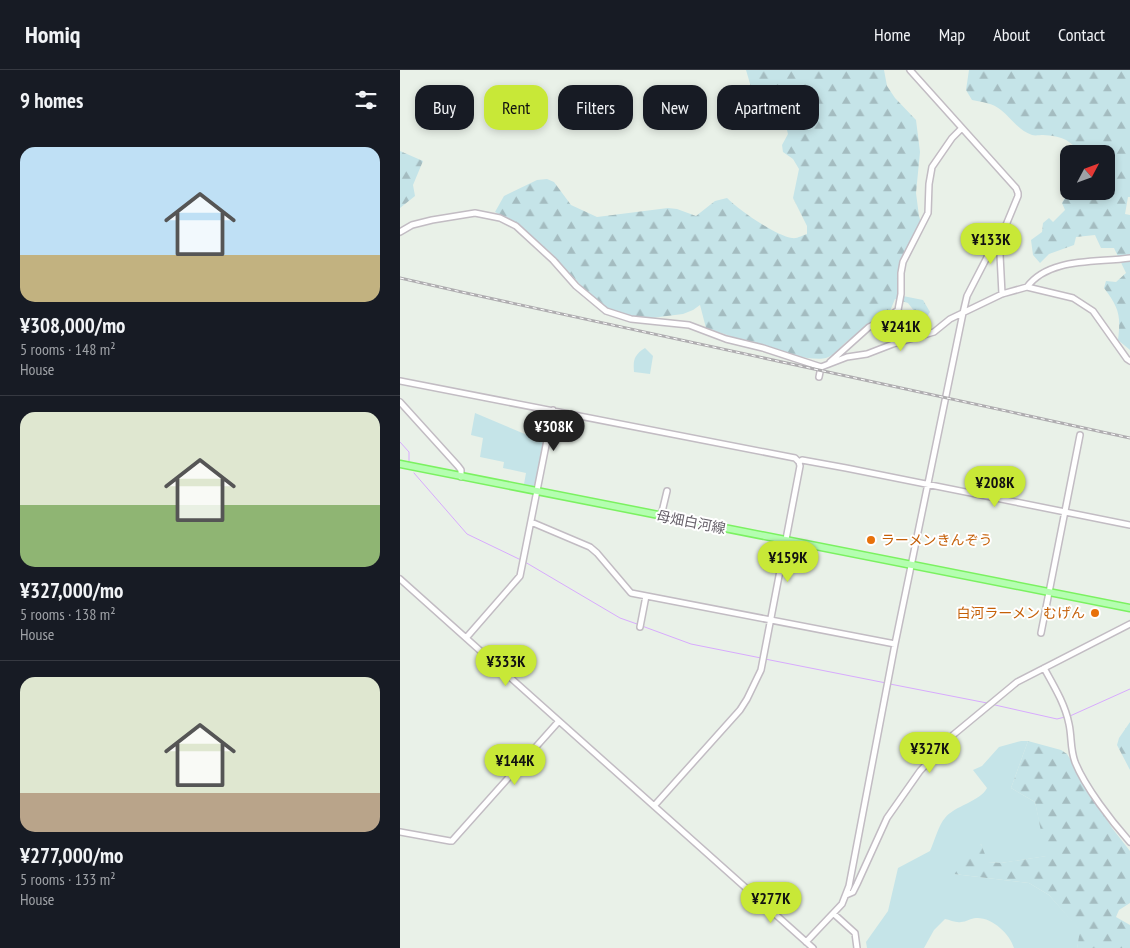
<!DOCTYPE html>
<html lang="en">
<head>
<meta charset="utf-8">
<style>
	:root { --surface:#171b24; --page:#20242c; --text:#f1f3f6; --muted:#9ea1a6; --line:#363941; --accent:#c8e837 }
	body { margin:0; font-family:"PT Sans Narrow","Noto Sans JP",sans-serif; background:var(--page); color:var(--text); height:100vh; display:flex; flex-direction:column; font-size:19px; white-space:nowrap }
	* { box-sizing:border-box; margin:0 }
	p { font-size:16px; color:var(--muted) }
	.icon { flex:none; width:28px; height:28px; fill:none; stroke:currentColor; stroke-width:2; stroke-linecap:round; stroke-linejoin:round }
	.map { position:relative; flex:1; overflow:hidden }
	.panel { display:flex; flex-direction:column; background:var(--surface); width:400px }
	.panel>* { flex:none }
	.banner { position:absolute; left:15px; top:15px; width:475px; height:45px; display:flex; gap:10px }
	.needle { width:32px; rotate:49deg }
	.tools { position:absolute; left:660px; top:75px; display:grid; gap:10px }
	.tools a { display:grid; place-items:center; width:55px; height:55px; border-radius:10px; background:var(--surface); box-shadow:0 2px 8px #0003; font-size:25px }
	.price { position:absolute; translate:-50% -42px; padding:0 11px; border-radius:18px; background:var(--accent); color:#111; font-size:16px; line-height:32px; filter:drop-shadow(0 1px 2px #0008) }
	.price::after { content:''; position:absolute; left:50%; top:30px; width:15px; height:11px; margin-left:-8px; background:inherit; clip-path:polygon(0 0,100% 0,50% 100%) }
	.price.current { background:#222; color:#fff }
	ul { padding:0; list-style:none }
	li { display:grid; align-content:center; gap:10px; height:265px; padding:0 20px }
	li+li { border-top:1px solid var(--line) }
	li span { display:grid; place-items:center; height:155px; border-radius:15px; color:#555 }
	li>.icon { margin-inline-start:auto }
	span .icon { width:90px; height:90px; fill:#fffc; stroke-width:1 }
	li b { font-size:21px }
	h2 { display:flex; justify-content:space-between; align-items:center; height:60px; padding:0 20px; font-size:21px }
	.pill { padding:0 18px; border-radius:15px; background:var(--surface); box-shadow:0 2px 8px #0003; font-size:18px; line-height:45px }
	.pill.current { background:var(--accent); color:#111 }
	header { display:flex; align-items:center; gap:30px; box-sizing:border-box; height:70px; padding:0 25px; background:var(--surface); border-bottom:1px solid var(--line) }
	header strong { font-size:24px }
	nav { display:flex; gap:28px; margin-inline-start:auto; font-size:18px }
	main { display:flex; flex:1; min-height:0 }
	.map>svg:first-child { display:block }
	.green { fill:#c5e4e8 }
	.forest { fill:url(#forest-firs) }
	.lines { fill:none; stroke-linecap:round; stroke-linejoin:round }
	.stream { stroke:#d8abfe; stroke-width:1 }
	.minor-casing { stroke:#c2bcc3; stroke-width:8 }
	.major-casing { stroke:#7bf161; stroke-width:9 }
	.minor { stroke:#fff; stroke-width:5 }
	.major { stroke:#b4feb0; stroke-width:6 }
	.rail-casing { stroke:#afadb0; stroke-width:3 }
	.rail { stroke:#fff; stroke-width:1; stroke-dasharray:4; stroke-linecap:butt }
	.food-dot { fill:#e8710a; stroke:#fff; stroke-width:2 }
	.labels { text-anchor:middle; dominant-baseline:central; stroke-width:4; stroke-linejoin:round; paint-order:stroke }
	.street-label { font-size:14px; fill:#655f68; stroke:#fff }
	.food-label { font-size:14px; fill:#c56008; stroke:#fff; text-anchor:start }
</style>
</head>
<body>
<header>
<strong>Homiq</strong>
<nav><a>Home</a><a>Map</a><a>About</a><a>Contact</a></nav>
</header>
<main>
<section class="panel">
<h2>9 homes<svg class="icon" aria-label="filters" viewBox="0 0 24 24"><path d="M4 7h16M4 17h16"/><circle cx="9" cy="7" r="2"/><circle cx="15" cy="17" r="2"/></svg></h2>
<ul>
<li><span style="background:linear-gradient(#bfe0f5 70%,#c2b280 0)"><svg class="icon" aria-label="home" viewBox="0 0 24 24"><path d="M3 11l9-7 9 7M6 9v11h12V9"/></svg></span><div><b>¥308,000/mo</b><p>5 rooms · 148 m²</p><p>House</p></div></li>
<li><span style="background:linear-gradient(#dfe7d0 60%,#8fb573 0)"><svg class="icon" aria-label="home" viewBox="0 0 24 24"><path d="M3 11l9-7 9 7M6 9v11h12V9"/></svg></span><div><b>¥327,000/mo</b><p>5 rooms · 138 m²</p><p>House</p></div></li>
<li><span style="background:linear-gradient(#dfe7d0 75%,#b9a48a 0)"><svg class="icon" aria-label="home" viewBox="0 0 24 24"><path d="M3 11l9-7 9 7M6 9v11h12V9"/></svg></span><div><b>¥277,000/mo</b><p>5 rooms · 133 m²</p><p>House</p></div></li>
</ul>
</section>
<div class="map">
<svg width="730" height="878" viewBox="0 0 730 878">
	<defs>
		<pattern id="forest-firs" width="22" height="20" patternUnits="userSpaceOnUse" patternTransform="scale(1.25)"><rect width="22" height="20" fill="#c5e4e8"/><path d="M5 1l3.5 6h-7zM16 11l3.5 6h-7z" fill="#a4bcc0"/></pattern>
	</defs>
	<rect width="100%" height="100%" fill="#e9f1e8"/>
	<path class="green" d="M245 278 253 286 250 304 234 302C233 290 234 285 245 278Z
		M75 343 132 367 146 369 136 417 124 414 126 403 103 398 104 392 80 387 83 368 71 365Z
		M621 671H628L611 718 635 732 647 786 601 793 587 792 581 774 554 804 629 813 649 825 681 861 677 878H614C610 864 592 847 576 848 571 848 566 852 561 852 556 853 550 850 545 849L534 860 524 878H467L466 872 488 841 498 798 530 781C534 772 539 754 545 748 554 736 581 731 587 718L573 700 582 696 599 677Z"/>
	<path class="forest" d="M346 0H484L487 16 495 28 516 50 520 82 516 123 519 146 523 159 499 209 498 225 523 230 530 242 526 248 518 246 508 233 495 229 485 253 482 256C472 261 460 264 450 269 441 275 436 285 426 288 405 294 329 265 306 258L300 235 293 240 283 244 243 249 211 242 189 224 149 181 118 155 95 142 104 126 137 110 147 109 154 112 171 135 197 147 268 138 277 139 296 146 315 131 327 128C339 140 376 166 392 168 397 169 403 165 407 164V156L393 128 399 99 393 89 383 82 382 75 388 64 383 44 386 30 354 21 351 17Z
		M569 0H730V127H728L725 144 730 145V280L718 270C721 245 719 238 704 218L706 211 716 212 726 203 714 178H701L695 165 676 167 674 175 649 184 640 193 633 185 631 170 642 162 643 153 649 148 653 152 665 140 662 133 669 121H706V84H679C672 69 659 66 643 65 640 65 635 66 632 65 619 61 611 48 601 40 593 33 582 32 572 30L566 20Z
		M0 81 23 91 13 115 15 126 0 138Z
		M730 652V700L717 675 719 668Z
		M628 671 661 680 667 684 712 758 730 781V833L719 840 716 847 730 855V878H677L680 861 649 825 629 813 554 804 557 789 581 774 588 792 601 793 646 786 635 732 611 718Z"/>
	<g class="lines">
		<path class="stream" d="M0 372 9 382V393
			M14 403 67 464 121 490
			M125 492 220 548 237 554
			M242 556 291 574 361 588
			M365 589 486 613
			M490 614 587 633
			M595 635 657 649 665 647
			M670 646 730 619"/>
		<defs>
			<path id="minor" d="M0 162 12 155 32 150 75 143 100 148 116 156 153 190 176 216 206 241 231 249 289 255 326 269 363 278 421 297 447 287 467 284 493 274 534 262 550 249 602 224 627 217 673 228 693 241 727 289 730 291
				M599 165 602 224
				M627 217C649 187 697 193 730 188
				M430 292 469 257 489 247 498 240 501 224V203L503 192 528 143 529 114 532 97 552 68 561 59
				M419 307 421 297
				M0 311 395 388 399 392 402 390 446 398 730 455
				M0 332 58 396 61 400V407
				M261 446 267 421
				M131 452 190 477 197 483 231 523 495 574
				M0 509 413 878
				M240 557 246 526
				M641 563 680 365
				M66 568 120 506 153 340
				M644 598C654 616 665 634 669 654 672 668 670 678 675 692 685 717 712 752 730 772
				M254 736 340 640 347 629 361 600 400 396 399 392
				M0 762 50 771H52L159 651
				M446 825 453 822 457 814 487 748 520 701 553 665 617 612 730 554
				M434 844 455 863 457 878
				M406 872 442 834 449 816 495 574 563 243 567 226 599 164 606 155 618 126V123L616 118 510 0"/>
			<path id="major" d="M0 394 730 538"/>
		</defs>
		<use href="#minor" class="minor-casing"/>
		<use href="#major" class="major-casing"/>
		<use href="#minor" class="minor"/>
		<use href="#major" class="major"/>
		<defs>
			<path id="rail" d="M0 208 66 223 730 368"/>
		</defs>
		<use href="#rail" class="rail-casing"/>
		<use href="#rail" class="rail"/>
	</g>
	<g class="food-dot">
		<circle cx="471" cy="470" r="5"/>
		<circle cx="695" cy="543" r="5"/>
	</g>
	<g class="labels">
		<g class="street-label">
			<text transform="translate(291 452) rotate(11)">母畑白河線</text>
		</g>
		<g class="food-label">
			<text x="481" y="470">ラーメンきんぞう</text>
			<text x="685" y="543" text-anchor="end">白河ラーメン むげん</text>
		</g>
	</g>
</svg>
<div class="tools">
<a><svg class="needle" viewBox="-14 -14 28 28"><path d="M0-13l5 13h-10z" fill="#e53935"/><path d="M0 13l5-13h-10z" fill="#9ea1a6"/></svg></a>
</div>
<b class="price" style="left:591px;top:195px">¥133K</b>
<b class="price" style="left:501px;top:282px">¥241K</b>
<b class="price current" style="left:154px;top:382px">¥308K</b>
<b class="price" style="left:595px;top:438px">¥208K</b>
<b class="price" style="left:388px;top:513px">¥159K</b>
<b class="price" style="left:106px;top:617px">¥333K</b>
<b class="price" style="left:530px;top:704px">¥327K</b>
<b class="price" style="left:115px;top:716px">¥144K</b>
<b class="price" style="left:371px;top:854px">¥277K</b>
<div class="banner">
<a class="pill">Buy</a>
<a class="pill current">Rent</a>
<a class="pill">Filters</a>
<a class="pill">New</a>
<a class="pill">Apartment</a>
</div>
</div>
</main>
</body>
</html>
